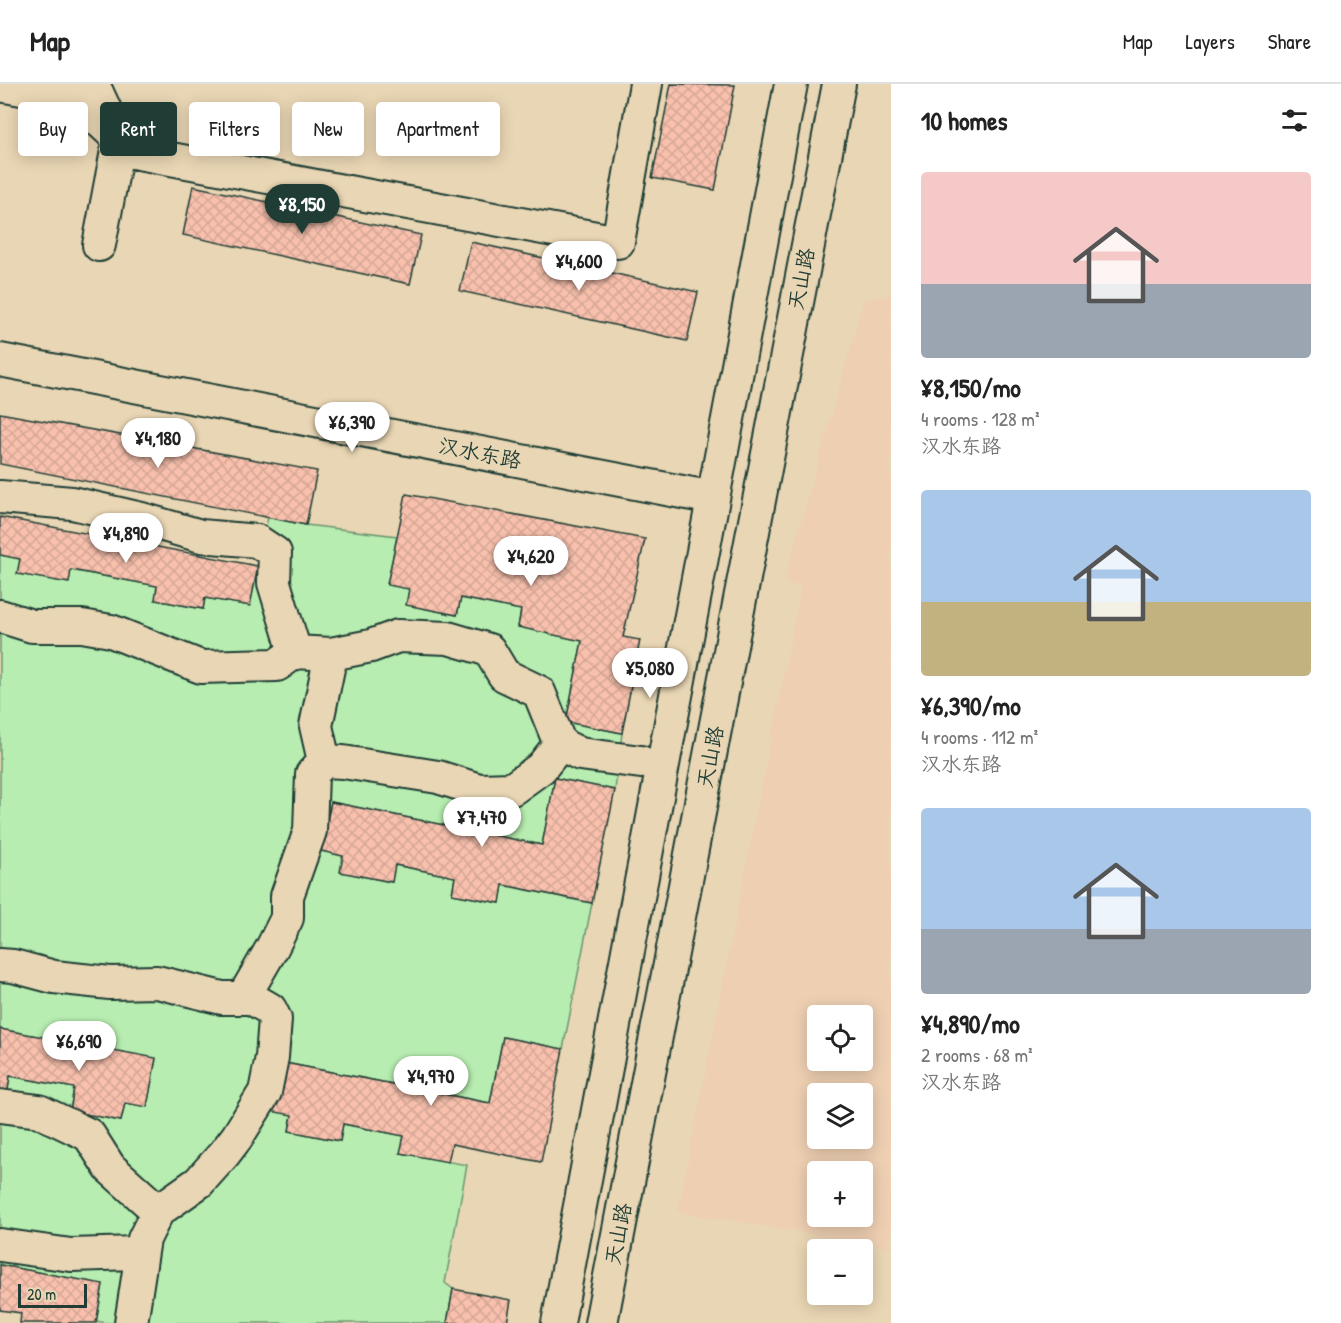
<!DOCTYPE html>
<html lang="en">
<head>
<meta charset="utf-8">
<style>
	:root { --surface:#fff; --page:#f2f2f2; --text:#222; --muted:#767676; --line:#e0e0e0; --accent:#1f3d34 }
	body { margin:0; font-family:"Patrick Hand","LXGW WenKai TC",sans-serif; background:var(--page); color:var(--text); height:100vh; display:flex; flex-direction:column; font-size:22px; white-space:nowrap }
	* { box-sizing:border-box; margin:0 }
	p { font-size:20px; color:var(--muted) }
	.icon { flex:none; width:33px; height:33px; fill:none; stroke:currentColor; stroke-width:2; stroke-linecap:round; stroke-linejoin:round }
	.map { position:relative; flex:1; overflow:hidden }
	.details { display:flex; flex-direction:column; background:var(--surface); width:450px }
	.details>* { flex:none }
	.guide { position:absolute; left:18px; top:18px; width:570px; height:54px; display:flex; gap:12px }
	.tools { position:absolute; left:807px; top:921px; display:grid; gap:12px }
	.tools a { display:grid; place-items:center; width:66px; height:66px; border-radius:6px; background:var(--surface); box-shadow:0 3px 15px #0003; font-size:30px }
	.scale { position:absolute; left:18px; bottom:15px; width:69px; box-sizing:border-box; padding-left:6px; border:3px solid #1f3d34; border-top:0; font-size:16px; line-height:21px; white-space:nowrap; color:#1f3d34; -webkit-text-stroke:4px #e9d6b4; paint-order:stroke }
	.price { position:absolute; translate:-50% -51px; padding:0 14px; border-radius:21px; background:#fff; color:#222; font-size:20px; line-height:39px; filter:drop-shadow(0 2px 3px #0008) }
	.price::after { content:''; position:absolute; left:50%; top:36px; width:18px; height:14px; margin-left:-9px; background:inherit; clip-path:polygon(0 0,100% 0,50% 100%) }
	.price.on { background:var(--accent); color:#fff }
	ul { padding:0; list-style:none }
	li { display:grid; align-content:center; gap:12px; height:318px; padding:0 30px }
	li span { display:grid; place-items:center; height:186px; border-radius:6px; color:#555 }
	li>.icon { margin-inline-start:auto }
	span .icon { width:108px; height:108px; fill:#fffc; stroke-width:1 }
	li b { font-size:26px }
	h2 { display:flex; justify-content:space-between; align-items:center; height:72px; padding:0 30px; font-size:26px }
	.chip { padding:0 21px; border-radius:6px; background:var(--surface); box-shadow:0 3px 15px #0003; font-size:21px; line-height:54px }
	.chip.on { background:var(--accent); color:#fff }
	header { display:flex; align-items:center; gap:36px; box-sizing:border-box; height:84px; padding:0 30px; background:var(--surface); border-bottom:2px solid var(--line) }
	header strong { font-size:28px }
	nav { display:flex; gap:33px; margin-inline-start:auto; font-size:21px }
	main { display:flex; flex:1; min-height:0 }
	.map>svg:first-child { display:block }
	.built { fill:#eecfb2; fill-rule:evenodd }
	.green { fill:#b7edb0; stroke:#6b9572; stroke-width:1.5 }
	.building { fill:url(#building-cross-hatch); stroke:#1f3d34; stroke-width:1.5 }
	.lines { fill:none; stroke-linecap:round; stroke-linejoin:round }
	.minor-casing { stroke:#1f3d34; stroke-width:36 }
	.minor { stroke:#e9d6b4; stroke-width:32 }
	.labels { text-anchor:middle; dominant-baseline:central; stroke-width:4.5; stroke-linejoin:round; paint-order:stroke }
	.street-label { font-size:21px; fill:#1f3d34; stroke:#e9d6b4 }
</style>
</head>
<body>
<header>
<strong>Map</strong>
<nav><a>Map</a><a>Layers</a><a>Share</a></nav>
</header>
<main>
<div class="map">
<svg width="891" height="1239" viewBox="0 0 891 1239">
	<defs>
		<pattern id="building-cross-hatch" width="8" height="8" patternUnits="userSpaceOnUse" patternTransform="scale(1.5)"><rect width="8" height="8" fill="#f8c0ad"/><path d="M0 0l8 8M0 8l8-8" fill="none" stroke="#d4a695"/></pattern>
	</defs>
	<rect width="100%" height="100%" fill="#e9d6b4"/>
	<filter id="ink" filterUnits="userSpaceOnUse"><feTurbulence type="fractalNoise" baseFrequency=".0167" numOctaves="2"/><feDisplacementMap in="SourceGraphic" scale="12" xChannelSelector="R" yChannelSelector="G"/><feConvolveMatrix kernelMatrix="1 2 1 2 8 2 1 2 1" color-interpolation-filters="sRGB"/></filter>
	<g filter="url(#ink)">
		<path class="built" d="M891 210V1163L678 1128 801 503 784 498 864 216ZM818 932H862V976H818ZM818 1010H862V1054H818ZM818 1088H862V1132H818Z"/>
		<path class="green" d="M268 433 306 441 397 452 387 500 409 505 407 521 457 531 461 514 521 526 518 543 582 557 566 638 622 649 615 706 555 694 542 761 331 718 321 767 343 772 341 788 391 798 395 781 455 793 452 810 499 819 503 801 592 819 563 965 503 953 490 1019 280 978 292 1031 289 1047 340 1057 343 1040 404 1052 401 1069 467 1081 445 1199 453 1205 447 1239H106L96 1237 103 1200 0 1181V1012L7 1013 10 992 74 1004 70 1027 121 1037 125 1019 147 1022 156 975 0 945V471L20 475 18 490 68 499 71 486 157 502 155 516 203 525 205 514 250 522Z"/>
		<path class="building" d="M671 0 735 1 715 106 652 94Z
			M193 102 421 151 410 200 183 151Z
			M471 158 698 208 687 257 460 207Z
			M0 329 317 387 306 441 0 380Z
			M406 410 645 455 623 553 640 556 622 649 566 638 582 557 518 543 521 526 461 514 457 531 406 521 409 505 387 501Z
			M0 433 258 482 250 522 205 514 203 525 155 516 157 502 71 486 69 499 17 490 20 475 0 471Z
			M555 694 615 706 592 819 503 801 500 819 452 810 455 793 395 781 392 798 340 788 343 772 321 767 331 718 542 761Z
			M0 945 156 974 147 1023 125 1019 121 1037 70 1027 74 1004 10 992 7 1013 0 1012Z
			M503 953 563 965 541 1078 452 1060 448 1078 400 1069 404 1052 343 1040 340 1057 289 1047 292 1031 270 1027 280 978 490 1019Z
			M0 1181 103 1200 96 1239H20L21 1229 0 1226Z
			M453 1205 511 1216 507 1239H447Z"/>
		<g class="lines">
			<defs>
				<path id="minor" d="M93 0 119 56 99 161
					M0 1 76 15 133 68 618 158 646 0
					M0 276 713 414
					M0 413 72 419 142 435 201 452 257 457 275 469 274 499 295 568 277 581 201 583 111 547 82 542H32L0 532
					M295 568 331 570 371 562 398 552 448 554 489 566 504 591 539 608 560 660 580 670 641 678
					M324 677 316 642 331 570
					M0 881 13 882 54 893 110 899 157 898 222 914H251L270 925 275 935 272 973 265 1008 237 1053 224 1070 199 1098 158 1127 144 1155 131 1239
					M243 914 272 864 287 834V812L310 747 312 690 324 677 343 678 438 693 479 706 512 705 541 684 560 660
					M0 1022 39 1027 89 1051 110 1084 158 1127
					M0 1161 71 1171 135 1169
					M558 1239 791 0
					M601 1239 839 0"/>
			</defs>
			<use href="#minor" class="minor-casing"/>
			<use href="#minor" class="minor"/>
		</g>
	</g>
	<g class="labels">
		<g class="street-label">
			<text transform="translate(801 195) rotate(-79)">天山路</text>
			<text transform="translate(480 369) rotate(11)">汉水东路</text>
			<text transform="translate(710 673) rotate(-79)">天山路</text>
			<text transform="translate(618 1150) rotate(-79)">天山路</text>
		</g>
	</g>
</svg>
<div class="tools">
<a><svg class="icon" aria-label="locate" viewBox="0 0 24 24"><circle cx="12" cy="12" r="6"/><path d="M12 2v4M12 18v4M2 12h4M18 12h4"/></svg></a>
<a><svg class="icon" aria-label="layers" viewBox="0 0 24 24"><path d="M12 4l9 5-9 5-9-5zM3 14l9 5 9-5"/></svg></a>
<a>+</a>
<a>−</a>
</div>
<div class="scale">20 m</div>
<b class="price on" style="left:302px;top:151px">¥8,150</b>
<b class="price" style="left:579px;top:208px">¥4,600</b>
<b class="price" style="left:352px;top:369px">¥6,390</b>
<b class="price" style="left:158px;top:385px">¥4,180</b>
<b class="price" style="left:126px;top:480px">¥4,890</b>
<b class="price" style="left:531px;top:503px">¥4,620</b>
<b class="price" style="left:650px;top:615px">¥5,080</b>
<b class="price" style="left:482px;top:764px">¥7,470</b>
<b class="price" style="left:79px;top:988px">¥6,690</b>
<b class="price" style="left:431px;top:1023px">¥4,970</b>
<div class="guide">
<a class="chip">Buy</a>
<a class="chip on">Rent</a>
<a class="chip">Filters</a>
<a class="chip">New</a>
<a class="chip">Apartment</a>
</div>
</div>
<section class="details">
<h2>10 homes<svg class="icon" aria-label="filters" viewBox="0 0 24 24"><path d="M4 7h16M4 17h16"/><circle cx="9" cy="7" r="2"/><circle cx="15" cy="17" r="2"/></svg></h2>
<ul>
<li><span style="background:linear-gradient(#f6c9c9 60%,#9aa5b1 0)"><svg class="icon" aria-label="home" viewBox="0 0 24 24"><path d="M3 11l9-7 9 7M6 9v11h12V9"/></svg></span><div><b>¥8,150/mo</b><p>4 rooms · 128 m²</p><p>汉水东路</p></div></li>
<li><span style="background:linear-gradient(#a9c7e8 60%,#c2b280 0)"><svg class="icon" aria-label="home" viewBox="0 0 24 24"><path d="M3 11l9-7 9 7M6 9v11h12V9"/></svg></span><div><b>¥6,390/mo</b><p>4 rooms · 112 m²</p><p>汉水东路</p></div></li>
<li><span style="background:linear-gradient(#a9c7e8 65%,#9aa5b1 0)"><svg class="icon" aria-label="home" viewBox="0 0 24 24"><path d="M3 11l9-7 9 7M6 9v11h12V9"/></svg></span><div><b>¥4,890/mo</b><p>2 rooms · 68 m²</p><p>汉水东路</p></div></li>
</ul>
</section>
</main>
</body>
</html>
